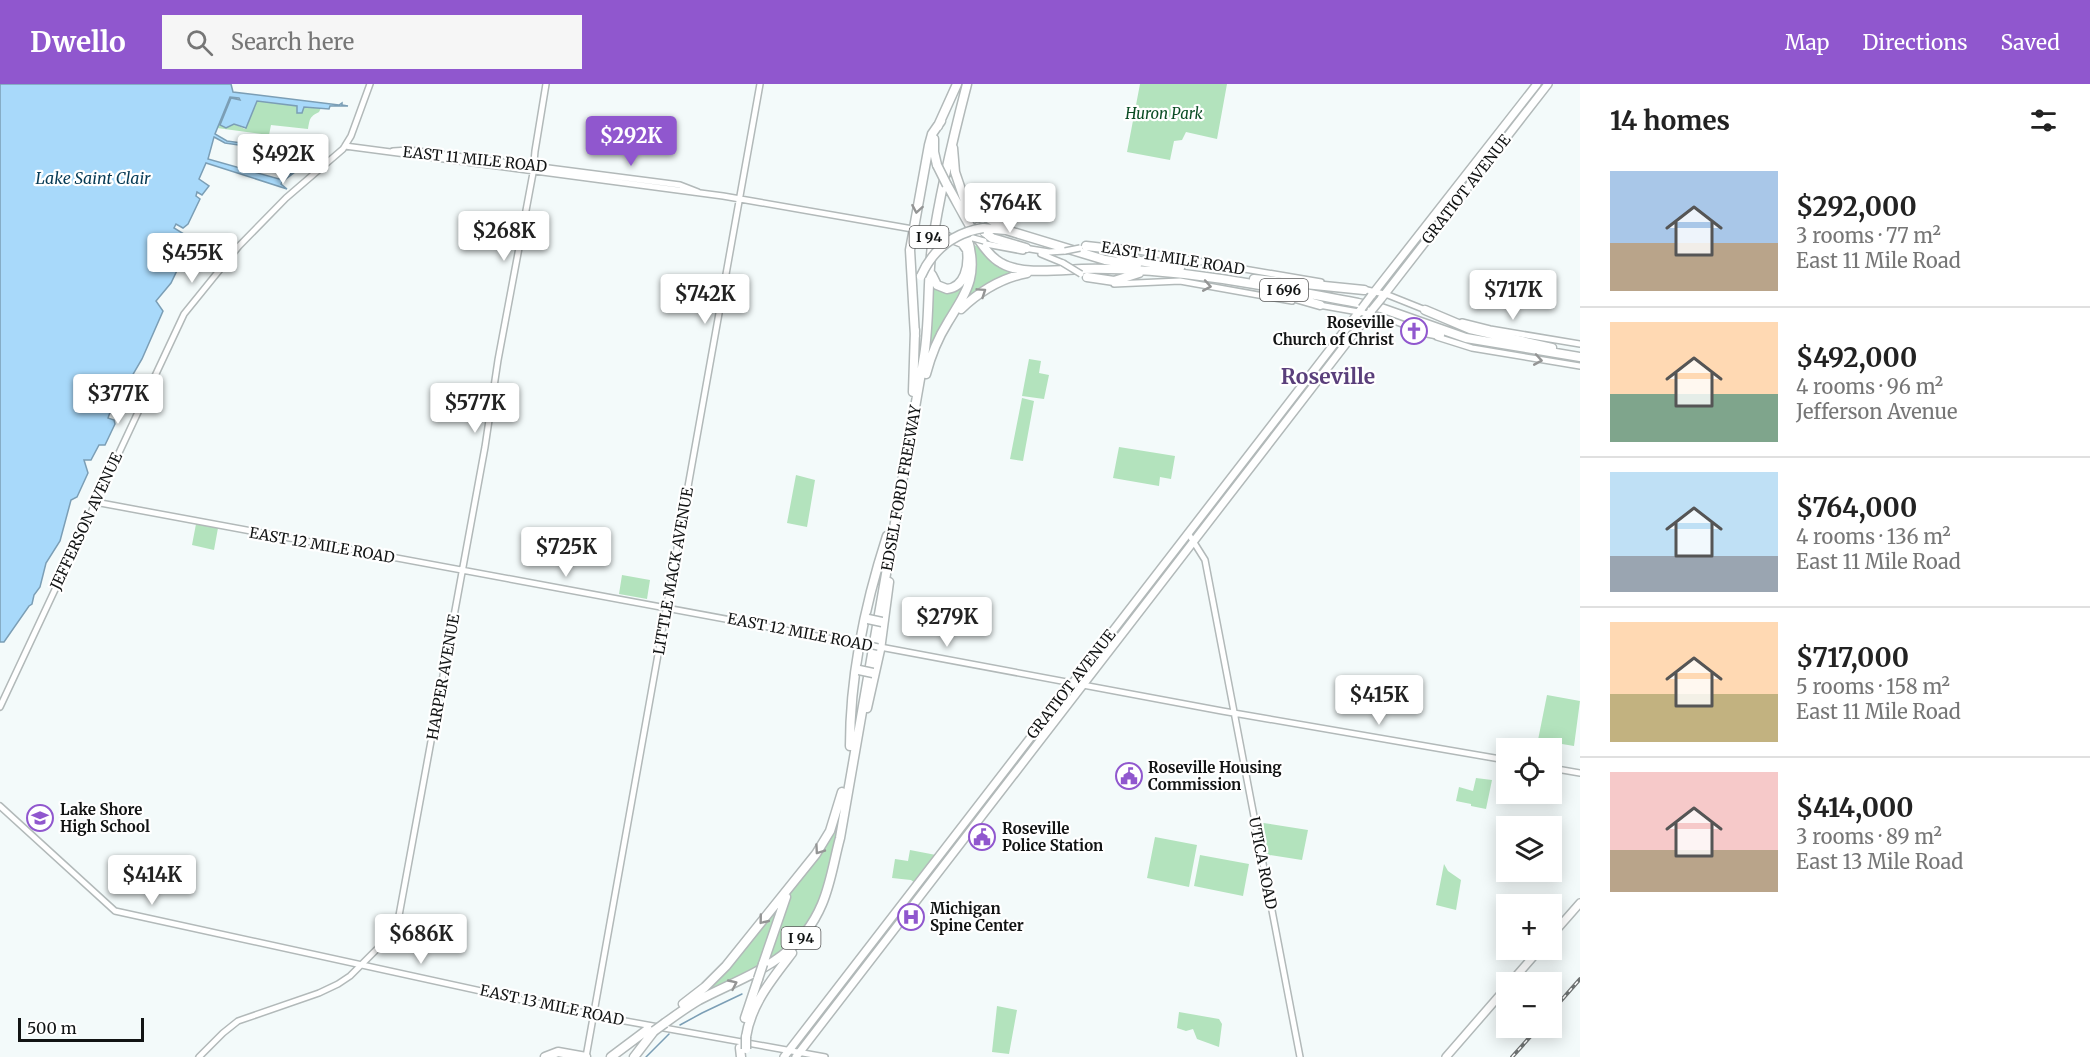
<!DOCTYPE html>
<html lang="en">
<head>
<meta charset="utf-8">
<style>
	:root { --surface:#fff; --page:#f6f6f6; --text:#222; --muted:#767676; --line:#e0e0e0; --accent:#9057ce }
	body { margin:0; font-family:Merriweather,serif; background:var(--page); color:var(--text); height:100vh; display:flex; flex-direction:column; font-size:22px; white-space:nowrap }
	* { box-sizing:border-box; margin:0 }
	p { font-size:20px; color:var(--muted) }
	.icon { flex:none; width:33px; height:33px; fill:none; stroke:currentColor; stroke-width:2; stroke-linecap:round; stroke-linejoin:round }
	.map { position:relative; flex:1; overflow:hidden }
	.details { display:flex; flex-direction:column; background:var(--surface); width:510px }
	.details>* { flex:none }
	.tools { position:absolute; left:1496px; top:654px; display:grid; gap:12px }
	.tools a { display:grid; place-items:center; width:66px; height:66px; border-radius:0px; background:var(--surface); box-shadow:0 3px 15px #0003; font-size:30px }
	.scale { position:absolute; left:18px; bottom:15px; width:126px; box-sizing:border-box; padding-left:6px; border:3px solid #121414; border-top:0; font-size:16px; line-height:21px; white-space:nowrap; color:#121414; -webkit-text-stroke:4px #fff; paint-order:stroke }
	.price { position:absolute; translate:-50% -51px; padding:0 14px; border-radius:6px; background:#fff; color:#222; font-size:20px; line-height:39px; filter:drop-shadow(0 2px 3px #0008) }
	.price::after { content:''; position:absolute; left:50%; top:36px; width:18px; height:14px; margin-left:-9px; background:inherit; clip-path:polygon(0 0,100% 0,50% 100%) }
	.price.active { background:var(--accent); color:#fff }
	ul { padding:0; list-style:none }
	li { display:flex; align-items:center; gap:18px; height:150px; padding:0 30px }
	li+li { border-top:2px solid var(--line) }
	li span { display:grid; place-items:center; flex:none; width:168px; height:120px; border-radius:0px; color:#555 }
	li>.icon { margin-inline-start:auto }
	span .icon { width:72px; height:72px; fill:#fffc; stroke-width:1 }
	li b { font-size:26px }
	h2 { display:flex; justify-content:space-between; align-items:center; height:72px; padding:0 30px; font-size:26px }
	header { display:flex; align-items:center; gap:36px; box-sizing:border-box; height:84px; padding:0 30px; background:var(--accent); color:#fff }
	header strong { font-size:28px }
	nav { display:flex; gap:33px; margin-inline-start:auto; font-size:21px }
	.search { width:420px; height:54px; background:var(--page); display:flex; align-items:center; gap:15px; box-sizing:border-box; padding:0 21px; border-radius:0px; color:var(--muted); font-size:22px }
	main { display:flex; flex:1; min-height:0 }
	.map>svg:first-child { display:block }
	.green { fill:#b3e3bd }
	.water { fill:#a8d9fa; stroke:#7b9eb5; stroke-width:1.5; fill-rule:evenodd }
	.lines { fill:none; stroke-linecap:round; stroke-linejoin:round }
	.stream { stroke:#7b9eb5; stroke-width:1.5 }
	.secondary-casing { stroke:#b2b9b9; stroke-width:8 }
	.primary-casing { stroke:#b2b9b9; stroke-width:10 }
	.highway-casing { stroke:#b2b9b9; stroke-width:11 }
	.secondary { stroke:#fff; stroke-width:5 }
	.primary { stroke:#fff; stroke-width:7 }
	.highway { stroke:#fff; stroke-width:8 }
	.rail-casing { stroke:#6e7272; stroke-width:4 }
	.rail { stroke:#fff; stroke-width:1.5; stroke-dasharray:4.5; stroke-linecap:butt }
	.secondary-bridge-casing { stroke:#b2b9b9; stroke-width:8; stroke-linecap:butt }
	.primary-bridge-casing { stroke:#b2b9b9; stroke-width:10; stroke-linecap:butt }
	.highway-bridge-casing { stroke:#b2b9b9; stroke-width:11; stroke-linecap:butt }
	.secondary-bridge { stroke:#fff; stroke-width:5 }
	.primary-bridge { stroke:#fff; stroke-width:7 }
	.highway-bridge { stroke:#fff; stroke-width:8 }
	.oneway { stroke:#949595 }
	.labels { text-anchor:middle; dominant-baseline:central; stroke-width:4.5; stroke-linejoin:round; paint-order:stroke }
	.shield { fill:#fff; stroke:#595a5a; stroke-width:1.5 }
	.shield-label { font-size:14px; font-weight:bold; fill:#121414 }
	.park-label { font-size:15px; font-style:italic; fill:#0b4d25; stroke:#fff }
	.street-label { font-size:15px; fill:#121414; stroke:#fff }
	.poi-label { font-size:15px; font-weight:bold; fill:#121414; stroke:#fff; text-anchor:start }
	.water-label { font-size:16px; font-style:italic; fill:#073b56; stroke:#fff }
	.district-label { font-size:21px; font-weight:bold; fill:#5a3f7b; stroke:#fff }
</style>
</head>
<body>
<header>
<strong>Dwello</strong>
<div class="search"><svg class="icon" aria-label="search" viewBox="0 0 24 24"><circle cx="10" cy="10" r="6"/><path d="M15 15l6 6"/></svg>Search here</div>
<nav><a>Map</a><a>Directions</a><a>Saved</a></nav>
</header>
<main>
<div class="map">
<svg width="1580" height="973" viewBox="0 0 1580 973">
	<rect width="100%" height="100%" fill="#f3fafa"/>
	<path class="green" d="M1140 0H1227L1217 55 1186 48 1182 56 1174 57 1170 76 1127 68Z
		M257 17 297 22V28L302 29 303 23 321 24 319 28C309 33 310 35 308 45L271 41 269 51 217 44 219 40 226 44 234 40 245 45Z
		M974 161C982 163 985 172 992 178 999 183 1008 185 1016 188L964 219Z
		M965 197 967 198 928 276 932 240 933 199 938 204Z
		M1029 275 1041 277 1039 289 1049 291 1044 315 1022 312Z
		M1022 314 1034 317 1023 377 1010 375Z
		M1119 363 1175 372 1171 395 1160 393 1159 402 1113 394Z
		M796 391 815 396 807 443 787 439Z
		M196 440 218 444 214 466 192 461Z
		M622 491 650 496 647 515 619 510Z
		M1547 611 1580 617 1574 662 1538 656Z
		M1476 694 1492 696 1486 725 1471 722V720L1456 717 1459 703 1473 707Z
		M841 722C842 733 837 747 835 759 824 818 812 846 764 883L787 815Z
		M1257 738 1308 746 1302 776 1263 770Z
		M1155 753 1197 761 1189 803 1147 794Z
		M910 766 936 771 915 799 911 796 892 794 895 775 908 777Z
		M1200 771 1249 780 1243 812 1194 802Z
		M1444 780 1448 787 1461 796 1456 826 1436 821Z
		M781 818 759 886 697 914Z
		M997 922 1017 926 1009 970 992 968Z
		M1179 928 1219 935 1222 940 1219 963 1197 955 1193 945 1186 947 1177 944Z"/>
	<path class="water" d="M0 0H231L233 8 339 21 342 19V21L348 22H330L329 25 304 23 302 29H297V22L257 17 246 44 234 40 226 44 220 41 231 14 240 16 239 14 230 13 215 50 227 57 316 69 326 67V69L316 72 282 98 281 100 287 105 206 79 199 95 209 102 202 111 197 108 196 112 200 115 188 140 183 144 176 140 174 144 192 155 171 199 156 217 163 227 142 275 121 311 117 313 110 311 113 320 108 334 114 336 115 340 105 361H99L91 376H84L88 389 77 413 71 416 60 457 46 479 40 503 34 511 32 520 29 522 4 558H0ZM214 53 225 59 295 69 304 78 292 89 279 95 208 75Z"/>
	<g class="lines">
		<path class="stream" d="M680 941 702 929 742 910
			M646 973 669 950"/>
		<defs>
			<path id="secondary" d="M345 62 723 112 924 147
				M393 67 409 66 680 101 698 108
				M986 160 1023 167
				M1103 161 1321 198
				M1024 164 1049 168 1065 167
				M1041 170 1063 179
				M1114 200 1180 197 1292 217
				M1363 205 1388 211 1428 227
				M1319 221 1381 232 1423 248
				M1462 238 1490 245 1580 260
				M1437 253 1472 264 1580 282
				M95 418 860 560
				M1188 449 1205 476 1300 973
				M880 563 1222 627 1506 676
				M0 623 184 230 239 162 286 114 343 65 351 52 370 0
				M1551 684 1580 689
				M0 722 115 827 522 916 614 935 825 973
				M199 973 223 949 238 937 319 909 338 900 350 892 388 854 398 837 485 363 498 276 533 89 535 67 546 0
				M586 973 760 0"/>
			<path id="primary" d="M1371 212 1537 0
				M1381 215 1548 0
				M1551 852 1580 819
				M1511 898 1539 866
				M784 973 1362 224
				M796 973 1372 226
				M1446 973 1506 904"/>
			<path id="highway" d="M938 42 957 0
				M934 55V68L937 81
				M953 64 955 88 969 129
				M947 101C960 122 980 168 1001 179 1021 191 1059 186 1082 185 1175 183 1267 202 1358 219L1381 224 1466 254 1580 273
				M965 110 984 132 1002 142
				M978 143 992 154 1026 164
				M983 144 1006 146 1105 176 1137 181
				M1086 162 1104 164 1134 176 1180 184
				M932 191 937 201 947 205C965 203 969 182 967 166L962 159 945 152
				M1087 193 1114 197 1139 189
				M1254 195 1364 206
				M1285 211 1320 221
				M961 225C980 207 1001 194 1027 189
				M1425 226 1470 245 1552 264
				M1420 247 1440 251
				M915 252 910 166 929 61 932 50 941 37
				M926 290C931 271 938 254 948 238 967 207 979 191 967 153
				M913 308 915 246
				M867 624 880 566 889 498
				M850 662C850 590 865 520 887 452
				M763 880 786 813
				M683 920 705 903 726 882 816 770 830 747 842 708
				M745 934 758 895
				M665 939C676 931 687 923 699 916 749 890 798 877 822 820 831 799 834 776 840 754L924 272C930 236 927 199 932 162 940 107 953 54 967 0
				M746 953C751 920 772 895 792 869
				M740 964 741 973
				M545 973 558 968 586 973
				M611 973 647 946
				M634 973 654 947"/>
		</defs>
		<use href="#secondary" class="secondary-casing"/>
		<use href="#primary" class="primary-casing"/>
		<use href="#highway" class="highway-casing"/>
		<use href="#secondary" class="secondary"/>
		<use href="#primary" class="primary"/>
		<use href="#highway" class="highway"/>
		<defs>
			<path id="rail" d="M1551 928 1580 895
				M1512 973 1538 944"/>
		</defs>
		<use href="#rail" class="rail-casing"/>
		<use href="#rail" class="rail"/>
		<defs>
			<path id="secondary-bridge" d="M924 147 940 150
				M973 154 984 157
				M1065 167 1080 164
				M1063 179 1081 190
				M865 560 878 563"/>
			<path id="primary-bridge" d="M1362 224 1371 212
				M1372 226 1381 215"/>
			<path id="highway-bridge" d="M937 81 947 101
				M921 192C933 165 954 149 983 144
				M868 535 882 538
				M859 586 873 589
				M758 895 763 880
				M654 947 665 939
				M746 965V953"/>
		</defs>
		<use href="#secondary-bridge" class="secondary-bridge-casing"/>
		<use href="#primary-bridge" class="primary-bridge-casing"/>
		<use href="#highway-bridge" class="highway-bridge-casing"/>
		<use href="#secondary-bridge" class="secondary-bridge"/>
		<use href="#primary-bridge" class="primary-bridge"/>
		<use href="#highway-bridge" class="highway-bridge"/>
	</g>
	<defs><path id="oneway-chevron" d="M-2-3.5L2.5 0L-2 3.5" fill="none" stroke-width="1.6" stroke-linecap="round" stroke-linejoin="round" transform="scale(1.5)"/></defs>
	<g class="oneway">
		<use href="#oneway-chevron" transform="translate(917 125) rotate(100)"/>
		<use href="#oneway-chevron" transform="translate(1207 202) rotate(10)"/>
		<use href="#oneway-chevron" transform="translate(982 208) rotate(-34)"/>
		<use href="#oneway-chevron" transform="translate(1538 276) rotate(10)"/>
		<use href="#oneway-chevron" transform="translate(819 766) rotate(125)"/>
		<use href="#oneway-chevron" transform="translate(763 836) rotate(129)"/>
		<use href="#oneway-chevron" transform="translate(733 900) rotate(-25)"/>
	</g>
	<defs>
		<symbol id="church-ring" viewBox="-11 -11 22 22"><circle r="9.5" fill="#fff" stroke="#9057ce" stroke-width="1.5"/><path d="M-1.2-6h2.4v3.5h3.3v2.4h-3.3V6h-2.4V-.1h-3.3v-2.4h3.3Z" fill="#9057ce"/></symbol>
		<symbol id="civic-ring" viewBox="-11 -11 22 22"><circle r="9.5" fill="#fff" stroke="#9057ce" stroke-width="1.5"/><path d="M-.6-6.5H3V-4.5H.6V-3L4-1V1h2V6H-6V1h2V-1L-.6-3ZM-1.2 2.5V6h2.4V2.5Z" fill="#9057ce"/></symbol>
		<symbol id="school-ring" viewBox="-11 -11 22 22"><circle r="9.5" fill="#fff" stroke="#9057ce" stroke-width="1.5"/><path d="M0-5L7-2L0 1L-7-2ZM-4 1L0 2.5L4 1V4Q0 6-4 4Z" fill="#9057ce"/></symbol>
		<symbol id="hospital-ring" viewBox="-11 -11 22 22"><circle r="9.5" fill="#fff" stroke="#9057ce" stroke-width="1.5"/><path d="M-5-5h3v3.5h4V-5h3V5h-3V1.5h-4V5h-3Z" fill="#9057ce"/></symbol>
	</defs>
	<g fill-rule="evenodd">
		<use href="#church-ring" x="1399" y="232" width="30" height="30"/>
		<use href="#civic-ring" x="1114" y="677" width="30" height="30"/>
		<use href="#school-ring" x="25" y="719" width="30" height="30"/>
		<use href="#civic-ring" x="967" y="738" width="30" height="30"/>
		<use href="#hospital-ring" x="896" y="818" width="30" height="30"/>
	</g>
	<g class="labels">
		<g class="shield">
			<rect x="909.5" y="142" width="39" height="22" rx="4.5"/>
			<rect x="1260" y="195" width="48" height="22" rx="4.5"/>
			<rect x="781.5" y="843" width="39" height="22" rx="4.5"/>
		</g>
		<g class="shield-label">
			<text x="929" y="153">I 94</text>
			<text x="1284" y="206">I 696</text>
			<text x="801" y="854">I 94</text>
		</g>
		<g class="park-label">
			<text x="1164" y="29">Huron Park</text>
		</g>
		<g class="street-label">
			<text transform="translate(475 75) rotate(6)">EAST 11 MILE ROAD</text>
			<text transform="translate(1466 105) rotate(-52)">GRATIOT AVENUE</text>
			<text transform="translate(1173 174) rotate(9)">EAST 11 MILE ROAD</text>
			<text transform="translate(901 404) rotate(-80)">EDSEL FORD FREEWAY</text>
			<text transform="translate(86 437) rotate(-65)">JEFFERSON AVENUE</text>
			<text transform="translate(322 461) rotate(10)">EAST 12 MILE ROAD</text>
			<text transform="translate(673 487) rotate(-80)">LITTLE MACK AVENUE</text>
			<text transform="translate(800 548) rotate(11)">EAST 12 MILE ROAD</text>
			<text transform="translate(443 593) rotate(-80)">HARPER AVENUE</text>
			<text transform="translate(1071 600) rotate(-52)">GRATIOT AVENUE</text>
			<text transform="translate(1263 779) rotate(79)">UTICA ROAD</text>
			<text transform="translate(552 921) rotate(12)">EAST 13 MILE ROAD</text>
		</g>
		<g class="poi-label">
			<text x="1394" y="238" text-anchor="end">Roseville<tspan x="1394" dy="17">Church of Christ</tspan></text>
			<text x="1148" y="683">Roseville Housing<tspan x="1148" dy="17">Commission</tspan></text>
			<text x="60" y="725">Lake Shore<tspan x="60" dy="17">High School</tspan></text>
			<text x="1002" y="744">Roseville<tspan x="1002" dy="17">Police Station</tspan></text>
			<text x="930" y="824">Michigan<tspan x="930" dy="17">Spine Center</tspan></text>
		</g>
		<g class="water-label">
			<text x="93" y="94">Lake Saint Clair</text>
		</g>
		<g class="district-label">
			<text x="1328" y="292">Roseville</text>
		</g>
	</g>
</svg>
<div class="tools">
<a><svg class="icon" aria-label="locate" viewBox="0 0 24 24"><circle cx="12" cy="12" r="6"/><path d="M12 2v4M12 18v4M2 12h4M18 12h4"/></svg></a>
<a><svg class="icon" aria-label="layers" viewBox="0 0 24 24"><path d="M12 4l9 5-9 5-9-5zM3 14l9 5 9-5"/></svg></a>
<a>+</a>
<a>−</a>
</div>
<div class="scale">500 m</div>
<b class="price active" style="left:631px;top:83px">$292K</b>
<b class="price" style="left:283px;top:101px">$492K</b>
<b class="price" style="left:1010px;top:150px">$764K</b>
<b class="price" style="left:504px;top:178px">$268K</b>
<b class="price" style="left:192px;top:200px">$455K</b>
<b class="price" style="left:1513px;top:237px">$717K</b>
<b class="price" style="left:705px;top:241px">$742K</b>
<b class="price" style="left:118px;top:341px">$377K</b>
<b class="price" style="left:475px;top:350px">$577K</b>
<b class="price" style="left:566px;top:494px">$725K</b>
<b class="price" style="left:947px;top:564px">$279K</b>
<b class="price" style="left:1379px;top:642px">$415K</b>
<b class="price" style="left:152px;top:822px">$414K</b>
<b class="price" style="left:421px;top:881px">$686K</b>
</div>
<section class="details">
<h2>14 homes<svg class="icon" aria-label="filters" viewBox="0 0 24 24"><path d="M4 7h16M4 17h16"/><circle cx="9" cy="7" r="2"/><circle cx="15" cy="17" r="2"/></svg></h2>
<ul>
<li><span style="background:linear-gradient(#a9c7e8 60%,#b9a48a 0)"><svg class="icon" aria-label="home" viewBox="0 0 24 24"><path d="M3 11l9-7 9 7M6 9v11h12V9"/></svg></span><div><b>$292,000</b><p>3 rooms · 77 m²</p><p>East 11 Mile Road</p></div></li>
<li><span style="background:linear-gradient(#ffd9b3 60%,#7fa58c 0)"><svg class="icon" aria-label="home" viewBox="0 0 24 24"><path d="M3 11l9-7 9 7M6 9v11h12V9"/></svg></span><div><b>$492,000</b><p>4 rooms · 96 m²</p><p>Jefferson Avenue</p></div></li>
<li><span style="background:linear-gradient(#bfe0f5 70%,#9aa5b1 0)"><svg class="icon" aria-label="home" viewBox="0 0 24 24"><path d="M3 11l9-7 9 7M6 9v11h12V9"/></svg></span><div><b>$764,000</b><p>4 rooms · 136 m²</p><p>East 11 Mile Road</p></div></li>
<li><span style="background:linear-gradient(#ffd9b3 60%,#c2b280 0)"><svg class="icon" aria-label="home" viewBox="0 0 24 24"><path d="M3 11l9-7 9 7M6 9v11h12V9"/></svg></span><div><b>$717,000</b><p>5 rooms · 158 m²</p><p>East 11 Mile Road</p></div></li>
<li><span style="background:linear-gradient(#f6c9c9 65%,#b9a48a 0)"><svg class="icon" aria-label="home" viewBox="0 0 24 24"><path d="M3 11l9-7 9 7M6 9v11h12V9"/></svg></span><div><b>$414,000</b><p>3 rooms · 89 m²</p><p>East 13 Mile Road</p></div></li>
</ul>
</section>
</main>
</body>
</html>
